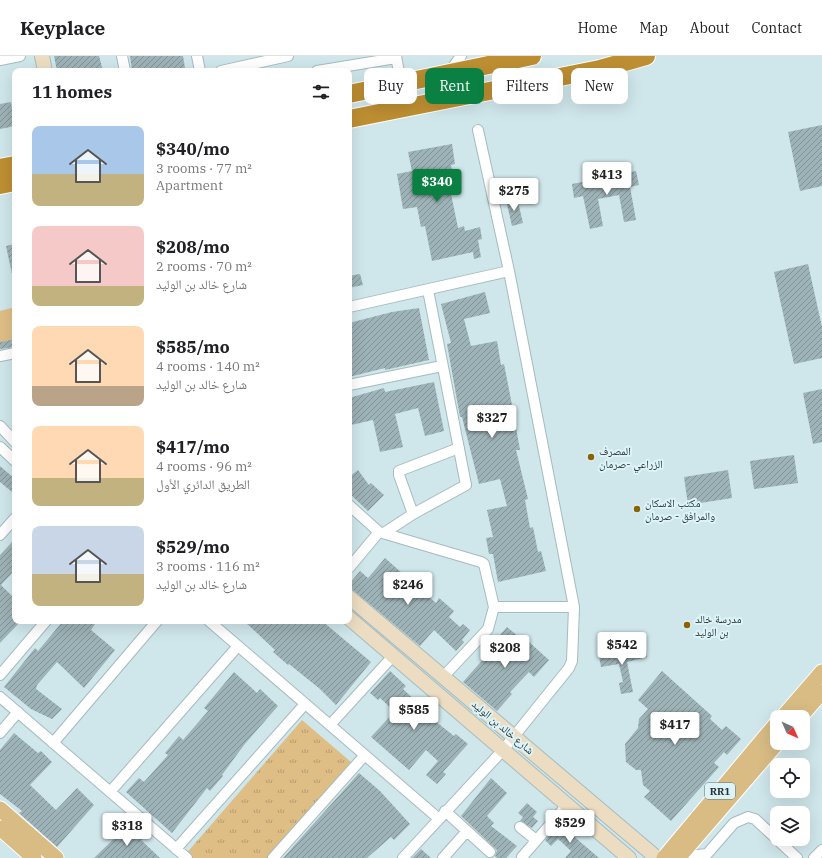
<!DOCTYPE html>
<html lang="en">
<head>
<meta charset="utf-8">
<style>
	:root { --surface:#fff; --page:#f2f2f2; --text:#202124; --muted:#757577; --line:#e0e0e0; --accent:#0b8043 }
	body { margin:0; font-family:"IBM Plex Serif","Noto Naskh Arabic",serif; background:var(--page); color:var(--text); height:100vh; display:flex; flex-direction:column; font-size:15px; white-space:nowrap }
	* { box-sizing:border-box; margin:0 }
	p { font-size:13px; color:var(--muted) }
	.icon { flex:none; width:22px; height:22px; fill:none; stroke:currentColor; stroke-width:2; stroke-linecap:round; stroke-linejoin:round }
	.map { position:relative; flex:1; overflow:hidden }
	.drawer { position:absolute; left:12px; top:12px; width:340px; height:556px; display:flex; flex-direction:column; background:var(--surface); border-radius:8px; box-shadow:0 4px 16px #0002 }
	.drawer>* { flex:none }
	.guide { position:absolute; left:364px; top:12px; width:380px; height:36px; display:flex; gap:8px }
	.needle { width:26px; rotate:135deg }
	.buttons { position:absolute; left:770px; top:654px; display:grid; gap:8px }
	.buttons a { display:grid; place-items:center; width:40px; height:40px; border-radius:8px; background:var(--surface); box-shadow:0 4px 16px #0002; font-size:20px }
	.price { position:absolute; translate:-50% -34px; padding:0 9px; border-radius:4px; background:#fff; color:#222; font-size:13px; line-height:26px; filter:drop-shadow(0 1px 2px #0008) }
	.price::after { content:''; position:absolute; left:50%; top:24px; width:12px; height:9px; margin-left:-6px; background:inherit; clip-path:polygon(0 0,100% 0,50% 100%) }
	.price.current { background:var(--accent); color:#fff }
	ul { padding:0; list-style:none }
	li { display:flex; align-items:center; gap:12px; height:100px; padding:0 20px }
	li span { display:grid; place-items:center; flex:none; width:112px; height:80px; border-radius:8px; color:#555 }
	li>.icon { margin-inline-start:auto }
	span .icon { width:48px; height:48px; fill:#fffc; stroke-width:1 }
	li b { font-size:17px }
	h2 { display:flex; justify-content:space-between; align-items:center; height:48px; padding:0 20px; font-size:17px }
	.chip { padding:0 14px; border-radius:8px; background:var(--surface); box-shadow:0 4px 16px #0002; font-size:14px; line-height:36px }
	.chip.current { background:var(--accent); color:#fff }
	header { display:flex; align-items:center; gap:24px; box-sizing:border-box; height:56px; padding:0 20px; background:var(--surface); border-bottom:1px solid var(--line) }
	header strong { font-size:19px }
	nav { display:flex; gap:22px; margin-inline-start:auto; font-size:14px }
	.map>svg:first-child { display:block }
	.grass { fill:url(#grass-tufts) }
	.garden { fill:#dfbe86 }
	.building { fill:url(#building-hatch) }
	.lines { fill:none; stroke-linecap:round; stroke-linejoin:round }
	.street-casing { stroke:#a5bbbe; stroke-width:12 }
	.secondary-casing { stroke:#a5bbbe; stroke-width:16 }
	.primary-casing { stroke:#fff; stroke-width:17 }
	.highway-casing { stroke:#fff; stroke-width:20 }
	.street { stroke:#fff; stroke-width:10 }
	.secondary { stroke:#ecddc2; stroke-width:14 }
	.primary { stroke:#d8bc84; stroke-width:15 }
	.highway { stroke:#be8f32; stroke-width:18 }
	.poi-dot { fill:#8a6303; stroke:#dcf3f7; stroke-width:1.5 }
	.labels { text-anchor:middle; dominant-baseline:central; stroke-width:4; stroke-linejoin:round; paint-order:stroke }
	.shield { fill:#dcf3f7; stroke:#616e70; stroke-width:1 }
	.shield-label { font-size:10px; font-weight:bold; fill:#2c3536 }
	.poi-label { font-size:11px; fill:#2c3536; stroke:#dcf3f7; text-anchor:start }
	.street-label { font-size:11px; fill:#2c3536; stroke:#dcf3f7 }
</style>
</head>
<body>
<header>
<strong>Keyplace</strong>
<nav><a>Home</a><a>Map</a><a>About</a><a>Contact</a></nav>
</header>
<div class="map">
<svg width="822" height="802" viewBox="0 0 822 802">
	<defs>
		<pattern id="grass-tufts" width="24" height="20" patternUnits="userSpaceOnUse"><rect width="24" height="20" fill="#dfbe86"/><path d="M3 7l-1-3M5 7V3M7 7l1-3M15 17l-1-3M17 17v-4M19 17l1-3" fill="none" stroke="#b59b6e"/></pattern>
		<pattern id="building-hatch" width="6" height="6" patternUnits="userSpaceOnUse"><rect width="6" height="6" fill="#9eb3b7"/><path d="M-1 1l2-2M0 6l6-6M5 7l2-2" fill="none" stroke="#819296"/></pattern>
	</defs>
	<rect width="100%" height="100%" fill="#cfe6ea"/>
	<path class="grass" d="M302 664 351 706 268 802H186L184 800Z"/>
	<path class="garden" d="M15 251V283L0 286V255Z"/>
	<path class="building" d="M54 0H99L103 15H88V13L77 15H57Z
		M130 0H183L185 12 173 15H132Z
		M11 46 15 70 0 73V48Z
		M822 69V130L800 135 788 76Z
		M452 88 455 108 451 109 455 132 450 133 458 172 464 170 465 175 480 171 482 183 478 184 481 201 474 203 473 196 432 205 425 170 421 171 417 151 403 153 397 118 412 115 408 96Z
		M636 115 639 129 630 131 636 164 624 166 619 139 598 143 603 170 590 173 583 140 574 142 572 128Z
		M517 142 523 167 512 170 506 144Z
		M15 188V218H12L6 190Z
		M808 208 822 271V302L794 308 774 216Z
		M360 218 363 229 349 232V220Z
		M485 236 490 257 464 263 471 290 497 285 501 309 504 308 512 349 520 394H516L528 443 525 444 530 472 533 471 538 496 541 495 546 515 498 526 493 498H489L486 482 493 481 487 454 507 450 500 423 479 428 462 361H460L447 288 451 287 441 248Z
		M419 252 429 304 385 314V312L349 321V267L392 256Z
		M15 283V291L0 293V286Z
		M434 326 444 375 425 380 418 352 395 358 403 391 380 396 373 364 351 369 349 342 384 332 385 336Z
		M822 333V386L813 388 803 337Z
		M794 399 798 427 754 433 750 405Z
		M0 410 15 423V432L12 436 0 426Z
		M358 414 369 429 371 427 384 439 368 455 349 437V421Z
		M728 414 732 442 688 449 684 421Z
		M15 483V514L1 529 15 543V565H21L0 587V499Z
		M385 502 436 547 439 542 454 555 449 561 460 571 463 568 470 574 462 584 464 586 456 595 434 574 420 590 354 535 349 533V528L360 515 368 522Z
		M63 565H97L91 574 115 594 84 632 57 606 37 629 36 633 62 653 52 663 31 653 4 631 35 592 38 595Z
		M244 565H322L371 606 336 649 320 633 289 608 288 609 273 596 275 594Z
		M507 571 527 588 529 586 549 604 534 621 529 616 510 636 512 638 497 655 463 626 493 592 491 589Z
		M607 593 609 601 646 593 647 601 627 606 633 636 621 638 619 627 623 626 619 608 601 611 598 595Z
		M390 615 406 630 403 633 422 651 420 653 454 680 456 678 468 688 443 716 446 718 437 728 426 719 438 705 426 694 409 714 371 681 394 656 391 654 392 653 380 642 378 644 370 637Z
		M662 615 712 660 710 663 722 674 726 670 741 683 727 699 724 696 714 707 719 711 671 765 644 741 650 735 643 729 641 714H636L626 706 625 688 638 672 639 663 648 653 638 644Z
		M234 616 257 637 260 633 278 650 244 689 222 719 223 720 210 735 207 732 172 777 126 736 139 722 144 726 168 699 165 697 179 680 183 684 208 655 204 652Z
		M14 677 38 697 41 695 52 706 30 729 56 754 77 732 94 749 57 791 19 757 22 755 0 738V694Z
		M359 717 380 735 410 768 394 784 391 781 367 802H283Z
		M491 722 507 737 487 760 494 767 491 770 517 790 506 802H497L495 800 497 794 461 760Z
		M527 747 537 756 533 761 538 765 532 772 520 765 523 761 518 757Z
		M560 767 570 777 599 802H565L571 795 558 783 551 790 545 784Z
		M129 768 143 783 141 784 160 802H94Z
		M421 793 431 802H412Z"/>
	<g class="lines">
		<defs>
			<path id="street" d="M122 0 125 15
				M197 0 200 15
				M396 0 401 27
				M0 4 20 0
				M221 15 288 0
				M317 15 396 2
				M449 16 461 0
				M349 251 509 215
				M0 300 15 297
				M349 329 442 310
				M0 370 15 386
				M0 391 15 405
				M349 449 379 476 481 506 484 508 494 551 488 573 443 621
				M413 458 399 419V415L459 392
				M384 477 413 458 466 429 428 234
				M0 479 15 462
				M349 512 379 476
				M494 551H574
				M209 565 438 762
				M0 619 46 565
				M0 641 187 802
				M330 669 393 600
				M0 677 18 656
				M53 687 157 565
				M110 736 238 590
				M445 755 467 775
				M520 771 536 784
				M176 793 305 648
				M522 801 567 749
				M679 801 707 798 734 767 748 761 755 763 797 802
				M273 802 365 699
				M403 802 503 694 569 612 572 605 574 551 509 215 478 74
				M443 802 467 775 490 796
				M814 802 822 794"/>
			<path id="secondary" d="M42 0 45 15
				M349 541 657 802
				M349 562 629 802"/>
			<path id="primary" d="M783 661 822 616
				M800 661 822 636
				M0 753 56 802
				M0 772 34 802
				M664 802 777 667
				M678 802 777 687"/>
			<path id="highway" d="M349 38 532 0
				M349 63 600 13 646 0
				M0 112 15 109
				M0 129 15 126"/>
		</defs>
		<use href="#street" class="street-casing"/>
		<use href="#secondary" class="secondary-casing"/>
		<use href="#primary" class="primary-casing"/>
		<use href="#highway" class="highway-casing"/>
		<use href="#street" class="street"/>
		<use href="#secondary" class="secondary"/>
		<use href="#primary" class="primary"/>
		<use href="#highway" class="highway"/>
	</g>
	<g class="poi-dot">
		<circle cx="591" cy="401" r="4"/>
		<circle cx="637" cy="453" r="4"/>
		<circle cx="687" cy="569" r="4"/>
	</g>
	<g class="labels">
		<rect class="shield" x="705" y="727" width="30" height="16" rx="3"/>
		<g class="shield-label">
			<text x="720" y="735">RR1</text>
		</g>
		<g class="poi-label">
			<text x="599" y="395">المصرف<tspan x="599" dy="13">الزراعي -صرمان</tspan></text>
			<text x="645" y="447">مكتب الاسكان<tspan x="645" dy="13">والمرافق - صرمان</tspan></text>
			<text x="695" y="563">مدرسة خالد<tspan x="695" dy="13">بن الوليد</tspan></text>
		</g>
		<g class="street-label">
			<text transform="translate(503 671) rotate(40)">شارع خالد بن الوليد</text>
		</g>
	</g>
</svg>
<div class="buttons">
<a><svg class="needle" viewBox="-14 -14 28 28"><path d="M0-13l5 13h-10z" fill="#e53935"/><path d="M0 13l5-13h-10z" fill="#757577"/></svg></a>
<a><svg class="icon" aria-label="locate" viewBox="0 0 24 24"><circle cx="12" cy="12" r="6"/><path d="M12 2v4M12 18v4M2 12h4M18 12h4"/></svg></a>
<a><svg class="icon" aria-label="layers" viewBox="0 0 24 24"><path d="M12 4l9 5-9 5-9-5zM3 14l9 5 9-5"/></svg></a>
</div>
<b class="price" style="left:607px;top:140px">$413</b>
<b class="price current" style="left:437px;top:147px">$340</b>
<b class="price" style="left:514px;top:156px">$275</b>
<b class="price" style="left:492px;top:383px">$327</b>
<b class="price" style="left:408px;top:550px">$246</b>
<b class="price" style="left:622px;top:610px">$542</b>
<b class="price" style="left:505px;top:613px">$208</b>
<b class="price" style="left:414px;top:675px">$585</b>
<b class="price" style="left:675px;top:690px">$417</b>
<b class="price" style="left:570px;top:788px">$529</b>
<b class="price" style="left:127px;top:791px">$318</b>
<div class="guide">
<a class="chip">Buy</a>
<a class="chip current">Rent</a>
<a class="chip">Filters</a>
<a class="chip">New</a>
</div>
<section class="drawer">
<h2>11 homes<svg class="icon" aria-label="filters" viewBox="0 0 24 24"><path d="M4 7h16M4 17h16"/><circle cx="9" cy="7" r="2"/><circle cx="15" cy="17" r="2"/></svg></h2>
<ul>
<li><span style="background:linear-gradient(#a9c7e8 60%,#c2b280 0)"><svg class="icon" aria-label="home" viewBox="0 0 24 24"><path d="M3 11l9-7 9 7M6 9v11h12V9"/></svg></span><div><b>$340/mo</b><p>3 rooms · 77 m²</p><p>Apartment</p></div></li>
<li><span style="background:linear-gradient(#f6c9c9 75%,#c2b280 0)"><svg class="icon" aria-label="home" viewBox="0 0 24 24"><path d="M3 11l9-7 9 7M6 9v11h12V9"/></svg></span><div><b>$208/mo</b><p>2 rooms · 70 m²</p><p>شارع خالد بن الوليد</p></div></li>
<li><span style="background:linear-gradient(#ffd9b3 75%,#b9a48a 0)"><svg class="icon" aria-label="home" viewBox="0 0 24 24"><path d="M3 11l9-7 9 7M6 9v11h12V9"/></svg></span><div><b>$585/mo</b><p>4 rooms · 140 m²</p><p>شارع خالد بن الوليد</p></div></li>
<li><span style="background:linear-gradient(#ffd9b3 65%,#c2b280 0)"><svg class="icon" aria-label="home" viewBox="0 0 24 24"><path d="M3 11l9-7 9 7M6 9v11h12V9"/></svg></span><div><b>$417/mo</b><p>4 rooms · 96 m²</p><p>الطريق الدائري الأول</p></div></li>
<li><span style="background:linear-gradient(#c9d6e8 60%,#c2b280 0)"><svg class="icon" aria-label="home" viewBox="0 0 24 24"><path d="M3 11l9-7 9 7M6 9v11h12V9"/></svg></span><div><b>$529/mo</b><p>3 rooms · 116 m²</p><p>شارع خالد بن الوليد</p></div></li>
</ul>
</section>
</div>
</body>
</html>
